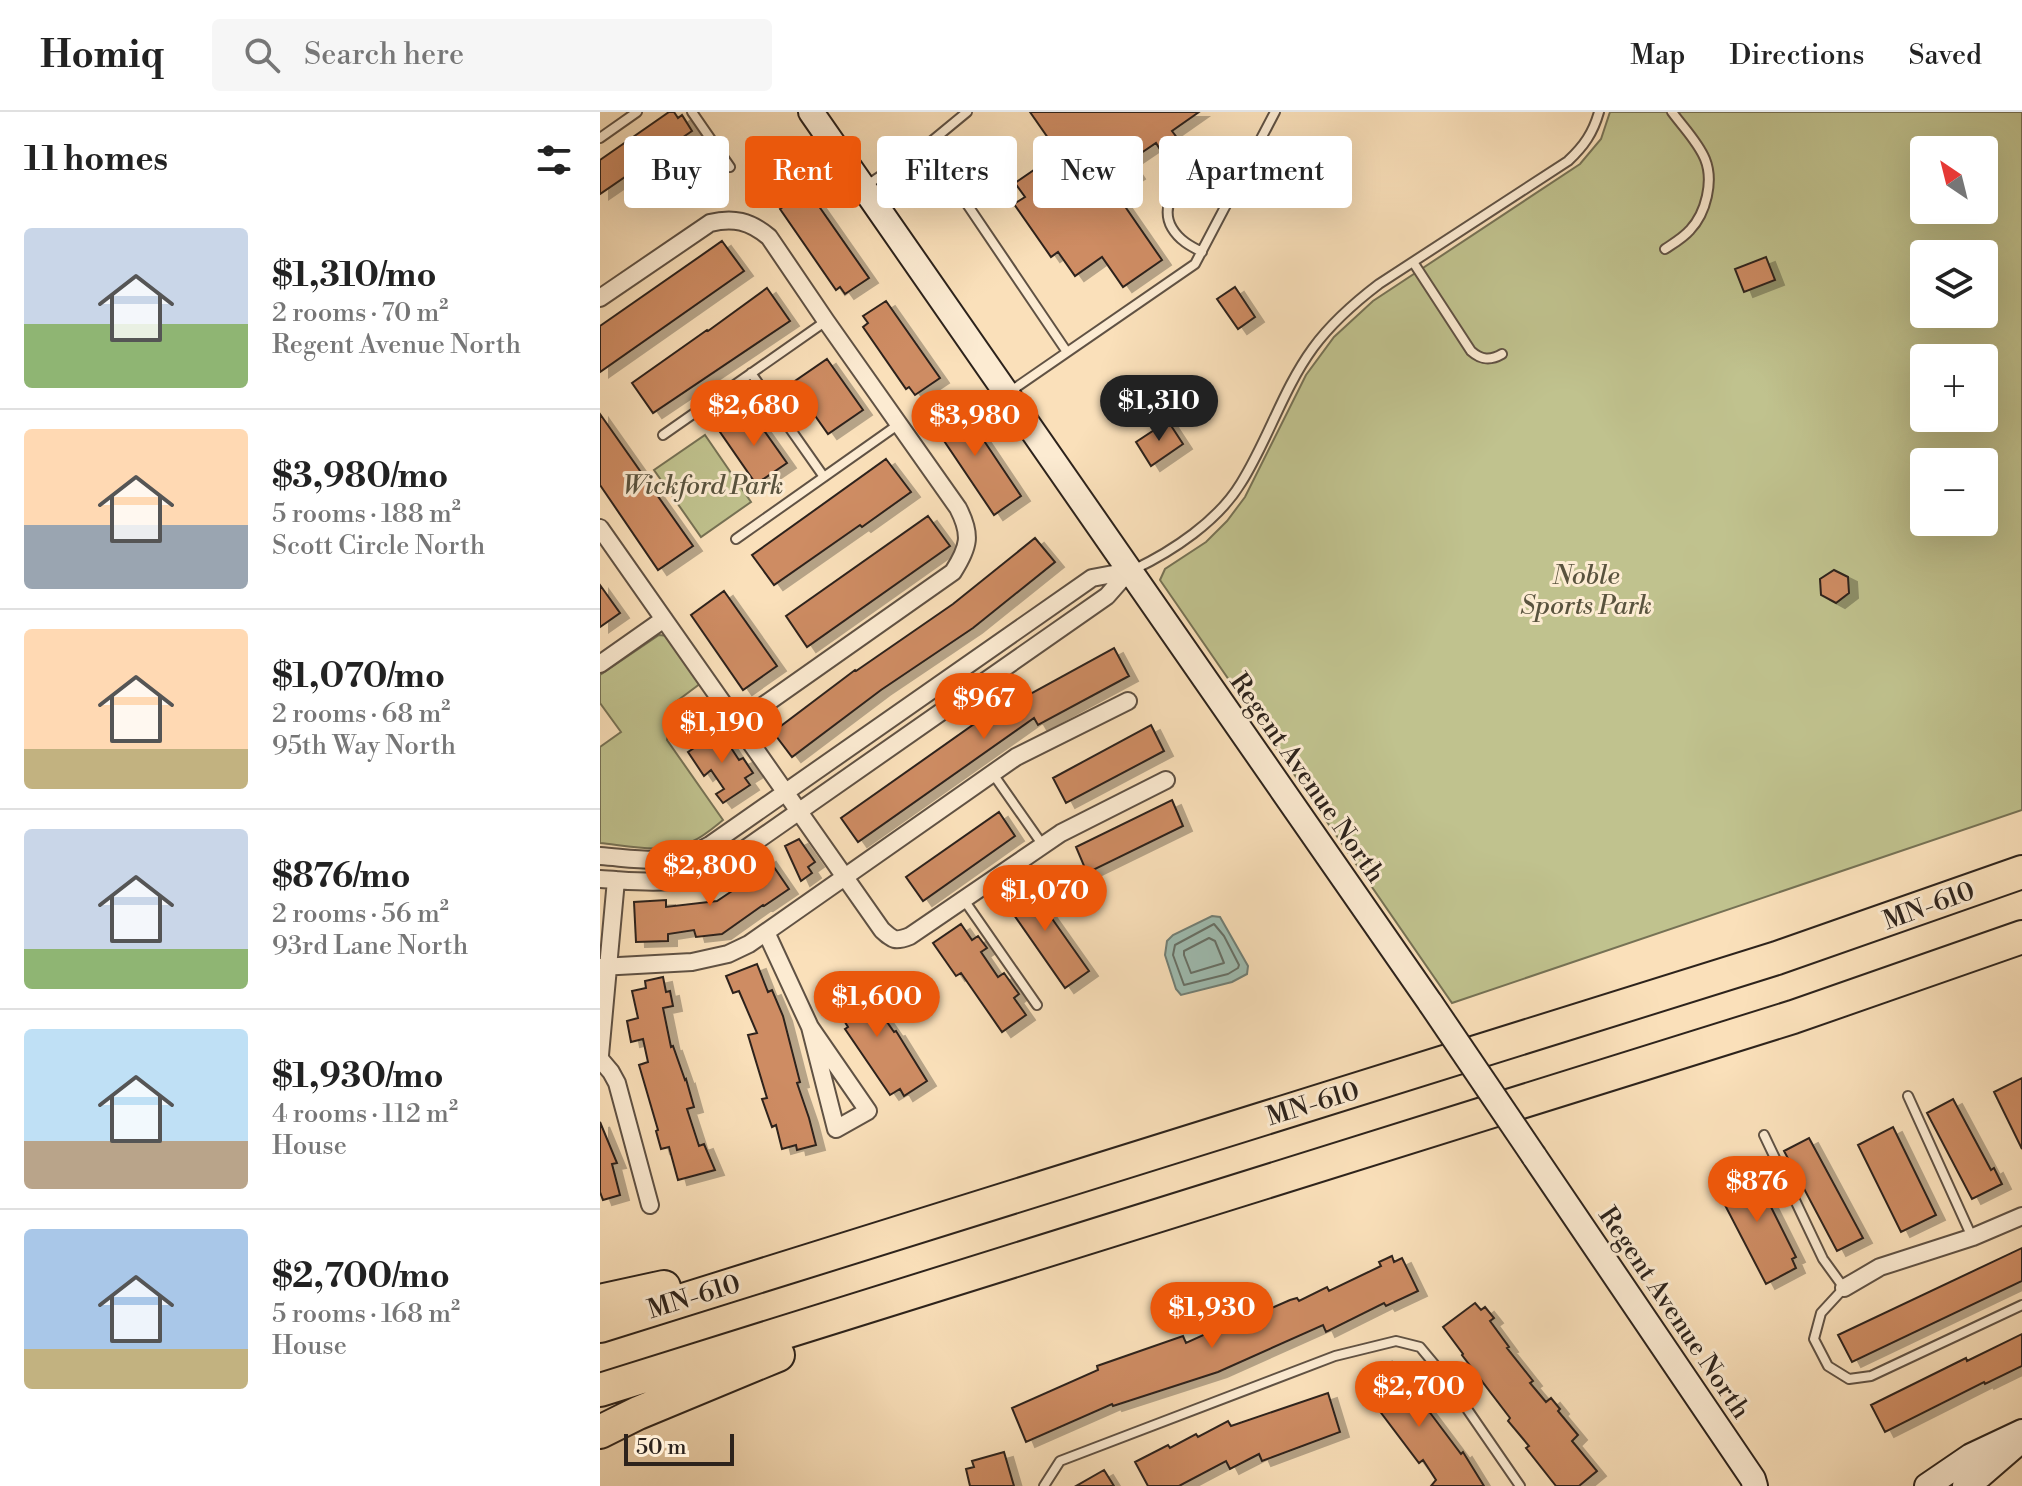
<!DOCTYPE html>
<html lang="en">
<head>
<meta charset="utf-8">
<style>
	:root { --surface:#fff; --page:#f6f6f6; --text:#222; --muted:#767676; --line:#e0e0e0; --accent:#ea580c }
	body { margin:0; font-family:"Libre Bodoni",serif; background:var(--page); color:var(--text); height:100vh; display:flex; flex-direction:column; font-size:30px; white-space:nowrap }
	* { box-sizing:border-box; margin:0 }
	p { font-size:26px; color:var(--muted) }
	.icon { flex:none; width:44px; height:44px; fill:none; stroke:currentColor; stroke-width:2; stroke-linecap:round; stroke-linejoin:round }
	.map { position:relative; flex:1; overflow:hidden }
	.panel { display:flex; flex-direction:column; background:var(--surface); width:600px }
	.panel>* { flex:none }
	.top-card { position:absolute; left:24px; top:24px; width:760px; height:72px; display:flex; gap:16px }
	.needle { width:52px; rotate:325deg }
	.controls { position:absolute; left:1310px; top:24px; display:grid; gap:16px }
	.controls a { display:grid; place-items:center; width:88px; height:88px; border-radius:8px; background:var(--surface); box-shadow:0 8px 32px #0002; font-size:40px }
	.scale { position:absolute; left:24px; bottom:20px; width:110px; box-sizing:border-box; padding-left:8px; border:4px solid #2d231c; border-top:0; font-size:22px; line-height:28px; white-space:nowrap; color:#2d231c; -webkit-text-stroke:6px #fcebd2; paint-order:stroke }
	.price { position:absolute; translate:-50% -68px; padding:0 18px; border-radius:28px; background:var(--accent); color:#fff; font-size:26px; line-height:52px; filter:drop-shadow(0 2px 4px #0008) }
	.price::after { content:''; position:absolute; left:50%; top:48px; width:24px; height:18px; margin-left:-12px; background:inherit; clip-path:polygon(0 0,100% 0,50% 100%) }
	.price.current { background:#222; color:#fff }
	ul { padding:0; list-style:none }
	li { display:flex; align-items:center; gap:24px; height:200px; padding:0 24px }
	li+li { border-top:2px solid var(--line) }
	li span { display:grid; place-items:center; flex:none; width:224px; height:160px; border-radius:8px; color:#555 }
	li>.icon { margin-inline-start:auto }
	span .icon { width:96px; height:96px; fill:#fffc; stroke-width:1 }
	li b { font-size:34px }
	h2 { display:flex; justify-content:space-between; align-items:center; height:96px; padding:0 24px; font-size:34px }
	.pill { padding:0 28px; border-radius:8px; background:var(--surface); box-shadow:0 8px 32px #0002; font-size:28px; line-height:72px }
	.pill.current { background:var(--accent); color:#fff }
	header { display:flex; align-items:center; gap:48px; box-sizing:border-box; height:112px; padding:0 40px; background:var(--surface); border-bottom:2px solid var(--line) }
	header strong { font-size:38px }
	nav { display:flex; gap:44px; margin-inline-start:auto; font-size:28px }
	.search { width:560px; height:72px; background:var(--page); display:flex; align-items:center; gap:20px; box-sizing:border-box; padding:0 28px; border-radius:8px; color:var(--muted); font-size:30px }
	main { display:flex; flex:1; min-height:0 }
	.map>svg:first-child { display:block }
	.green { fill:#c0c28e; stroke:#767255; stroke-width:2; fill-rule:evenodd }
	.water { fill:#9ebdb2; stroke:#717f76; stroke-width:2 }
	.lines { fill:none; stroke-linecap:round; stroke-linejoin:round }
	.shore { stroke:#667067; stroke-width:2 }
	.building { fill:#ce8c64; stroke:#2d231c; stroke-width:2; filter:url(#shadow) }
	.lane-casing { stroke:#605244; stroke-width:12 }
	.street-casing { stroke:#605244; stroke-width:20 }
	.secondary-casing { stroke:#2d231c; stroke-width:28 }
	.highway-casing { stroke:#2d231c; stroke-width:36 }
	.lane { stroke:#fcebd2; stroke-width:8 }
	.street { stroke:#fcebd2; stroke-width:16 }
	.secondary { stroke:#fcebd2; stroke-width:24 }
	.highway { stroke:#fae0ba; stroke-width:32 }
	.secondary-bridge-casing { stroke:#2d231c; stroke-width:28; stroke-linecap:butt }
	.secondary-bridge { stroke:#fcebd2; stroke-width:24 }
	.labels { text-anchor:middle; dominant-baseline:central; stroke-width:6; stroke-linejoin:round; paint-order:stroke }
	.park-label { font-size:26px; font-style:italic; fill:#59533e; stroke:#fcebd2 }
	.street-label { font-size:26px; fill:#2d231c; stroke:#fcebd2 }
</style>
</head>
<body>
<header>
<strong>Homiq</strong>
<div class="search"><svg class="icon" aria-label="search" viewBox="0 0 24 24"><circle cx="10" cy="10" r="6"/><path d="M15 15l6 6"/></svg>Search here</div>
<nav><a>Map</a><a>Directions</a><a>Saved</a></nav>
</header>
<main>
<section class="panel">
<h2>11 homes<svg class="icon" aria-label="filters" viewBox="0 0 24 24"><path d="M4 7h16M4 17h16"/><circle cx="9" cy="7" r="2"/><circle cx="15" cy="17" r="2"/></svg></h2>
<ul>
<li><span style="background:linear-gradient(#c9d6e8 60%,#8fb573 0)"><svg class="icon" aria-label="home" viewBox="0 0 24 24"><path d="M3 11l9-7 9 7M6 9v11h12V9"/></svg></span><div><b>$1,310/mo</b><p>2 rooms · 70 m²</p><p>Regent Avenue North</p></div></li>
<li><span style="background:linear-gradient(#ffd9b3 60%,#9aa5b1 0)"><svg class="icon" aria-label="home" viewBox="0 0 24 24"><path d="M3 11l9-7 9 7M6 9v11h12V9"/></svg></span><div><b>$3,980/mo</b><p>5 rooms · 188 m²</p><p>Scott Circle North</p></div></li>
<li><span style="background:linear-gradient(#ffd9b3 75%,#c2b280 0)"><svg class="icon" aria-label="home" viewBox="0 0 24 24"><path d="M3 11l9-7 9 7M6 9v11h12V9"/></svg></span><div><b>$1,070/mo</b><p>2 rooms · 68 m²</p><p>95th Way North</p></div></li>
<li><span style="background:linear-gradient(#c9d6e8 75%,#8fb573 0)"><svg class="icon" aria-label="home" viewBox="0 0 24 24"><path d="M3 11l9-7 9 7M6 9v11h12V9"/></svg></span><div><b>$876/mo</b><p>2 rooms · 56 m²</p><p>93rd Lane North</p></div></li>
<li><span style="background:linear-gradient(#bfe0f5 70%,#b9a48a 0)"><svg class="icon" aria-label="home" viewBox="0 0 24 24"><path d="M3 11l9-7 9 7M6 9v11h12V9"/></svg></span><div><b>$1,930/mo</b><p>4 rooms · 112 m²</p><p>House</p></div></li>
<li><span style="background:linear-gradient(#a9c7e8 75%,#c2b280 0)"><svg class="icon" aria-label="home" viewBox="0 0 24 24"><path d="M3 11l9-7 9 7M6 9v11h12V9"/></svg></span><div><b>$2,700/mo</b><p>5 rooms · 168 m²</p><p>House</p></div></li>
</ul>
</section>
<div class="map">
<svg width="1422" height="1374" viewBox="0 0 1422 1374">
	<defs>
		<filter id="shadow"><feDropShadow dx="9" dy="5" stdDeviation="0" flood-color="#0004"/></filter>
	</defs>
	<rect width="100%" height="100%" fill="#fae0ba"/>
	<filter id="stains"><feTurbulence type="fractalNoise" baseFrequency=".0025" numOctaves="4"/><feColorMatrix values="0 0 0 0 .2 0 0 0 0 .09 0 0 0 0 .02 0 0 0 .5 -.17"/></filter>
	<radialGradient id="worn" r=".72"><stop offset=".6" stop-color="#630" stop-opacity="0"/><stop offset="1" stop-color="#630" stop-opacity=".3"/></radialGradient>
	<path class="green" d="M1010 0H1422V698L852 891 560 468 565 457 606 430 627 409 645 385 706 263 734 225 773 189 980 52 1001 27ZM1324 38H1384V98H1324ZM1324 142H1384V202H1324ZM1324 246H1384V306H1324ZM1324 350H1384V410H1324Z
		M105 323 151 390 101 425 54 358Z
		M59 523 69 524 101 571 73 592 67 628 123 708C113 716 103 725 91 730 63 742 29 734 0 731V635L21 620 0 591V563Z"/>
	<path class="water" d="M612 804 620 805 648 854 647 862 632 870 581 883 576 877 565 843 567 829 573 823Z"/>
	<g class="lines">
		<path class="shore" d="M614 812 624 824 639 853 638 856 628 862 584 873 573 843 575 833Z
			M609 826 615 829 624 851 591 861 584 843V839Z"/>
	</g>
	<path class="building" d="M69 0H74L78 6 82 3 92 19 0 82V48Z
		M430 0H599L572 19 578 27 561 39 556 31 528 50 536 62 513 77 562 148 523 175 502 145 475 164 458 140 451 145 414 92 425 85 415 71 444 51 440 45 455 36Z
		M202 70 269 166 245 182 240 175 236 178 180 97 187 92 181 84Z
		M122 129 144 159 0 260V214Z
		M1166 145 1175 168 1144 180 1135 157Z
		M635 175 655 205 638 217 617 187Z
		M167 176 190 209 53 301 32 271 107 218 108 219Z
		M286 189 340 266 315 283 309 275 306 277 263 215 268 211 263 204Z
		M227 247 263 298 228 322 192 271Z
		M356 287 421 384 394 403 334 314 338 311 333 304Z
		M151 300 187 351 156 372 120 320Z
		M0 302 93 434 58 458 0 373Z
		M568 309 583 332 551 354 536 330Z
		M286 347 311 380 262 415 260 413 174 473 152 443Z
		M328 404 350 434 207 535 186 504Z
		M435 426 455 450 373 516 281 578 192 645 173 620 255 558 256 559 353 492Z
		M1234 458 1248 465 1249 481 1236 491 1221 483 1220 467Z
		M0 473 20 501 0 515Z
		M124 479 177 554 143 578 91 503Z
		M514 536 529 564 438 613 434 606 258 730 241 706 411 586 414 591Z
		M551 613 564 639 466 691 453 666Z
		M120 619 139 648 143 646 153 661 145 666 150 673 123 691 116 682 124 677 111 658 104 664 88 640Z
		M572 688 583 714 487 761 476 735Z
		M399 700 415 724 323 789 306 765Z
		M199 727 215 750 208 755 212 761 201 769 185 734Z
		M167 745 189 777 164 794 163 793 122 822 96 825 94 818 68 822V829L36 830 34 790 66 788V795L117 789 132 779 130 776 145 766 143 763Z
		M424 767 489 859 465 876 400 783Z
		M361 812 372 828 378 824 387 836 381 840 398 865 404 861 419 882 414 886 426 903 402 920 361 861 356 864 333 831Z
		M157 852 168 880 172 878 183 904 200 970 197 971 209 1006 216 1033 197 1038 196 1033 182 1037 176 1013 172 1015 162 987 167 986 148 923 157 921 139 879 133 881 126 864Z
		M253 861 294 920 296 919 327 969 304 984 300 977 290 983 245 917 248 915 230 886 243 877 238 871Z
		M63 865 66 880 70 879 73 894 63 896 71 935 73 934 85 968 86 967 94 995 87 997 99 1034 104 1032 115 1058 78 1068 69 1035 61 1037 56 1019 58 1018 39 953 48 950 43 927 31 930 27 909 38 906 32 879 46 876 45 869Z
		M1422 966V1037L1394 980Z
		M1353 987 1391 1058 1394 1056 1402 1072 1372 1087 1327 1001Z
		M0 1010 17 1051 12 1052 20 1083 3 1088 0 1080Z
		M1293 1015 1336 1103 1301 1120 1258 1033Z
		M1209 1026 1263 1126 1237 1139 1184 1039Z
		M1145 1056 1147 1059 1152 1057 1196 1145 1192 1147 1196 1156 1166 1172 1114 1072Z
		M1422 1136V1169L1252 1250 1238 1223Z
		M792 1144 794 1150 802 1146 818 1179 786 1194 784 1191 726 1220 723 1213 618 1260 513 1294 512 1292 426 1330 412 1296 498 1258 497 1254 583 1224 586 1231 623 1214 624 1217 690 1188 697 1186 699 1189 727 1175 729 1179 781 1154 779 1150Z
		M875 1191 881 1198 885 1195 894 1206 890 1209 909 1235 907 1236 933 1269 930 1271 946 1290 951 1286 960 1297 958 1299 978 1323 972 1329 997 1359 979 1374H956L926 1336 929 1334 908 1309 910 1306 862 1243 863 1242 843 1215Z
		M1422 1222V1254L1385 1272 1384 1270 1285 1320 1271 1293 1366 1246 1367 1249Z
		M792 1250 861 1342 863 1340 884 1374H831L836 1368 823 1348 819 1351 760 1273Z
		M728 1281 740 1320 662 1349 659 1342 630 1357 626 1349 579 1374H548L535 1350 568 1333 570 1336 596 1322 598 1325 628 1309 631 1314Z
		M404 1340 414 1374H370L366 1357 374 1355 372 1349Z
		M504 1358 514 1374H476Z"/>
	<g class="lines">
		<defs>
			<path id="lane" d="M92 0 130 55
				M0 26 37 0
				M327 33 467 240
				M267 73 327 33 367 0
				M1065 137C1074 131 1083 126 1090 118 1106 101 1114 69 1105 47 1098 30 1083 15 1072 0
				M602 140C590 134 579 128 572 116 560 96 574 68 599 75 608 78 618 86 627 91
				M813 150 871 239C881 248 890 249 902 242
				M151 261 224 365
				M408 281 595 152 675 0
				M63 323 226 209
				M136 427 299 312
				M533 458C573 439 618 409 641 371 668 328 683 277 713 236 732 210 754 191 779 172L968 49C984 34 993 21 999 0
				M393 662 442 732
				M364 788 437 893
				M1308 984 1372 1125
				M1164 1023 1223 1147 1244 1176 1221 1201 1214 1227 1228 1254 1249 1267 1271 1264 1422 1193
				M444 1374 460 1349 735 1244 796 1229 820 1235 845 1265 920 1374"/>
			<path id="street" d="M0 186 110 111C133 105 150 109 169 125L226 209 358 396C372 423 369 435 353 460L137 612
				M0 416 282 818C293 828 295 830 310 824L461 721 566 668
				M0 552 64 507
				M0 744C41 747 73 755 110 733L492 466 529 459
				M0 767C51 770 77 776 125 751L507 484 529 459
				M166 820 210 915 268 999 236 1017 210 915
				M0 855 92 850 128 842 149 832 416 645 528 589
				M0 943 16 768
				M0 947 11 960 17 971 50 1093
				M1244 1176 1280 1155 1373 1125 1422 1104"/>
			<path id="secondary" d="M211 0 831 892
				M934 1044 1153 1367 1155 1374
				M1327 1374 1371 1344 1422 1320
				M1365 1374 1381 1363 1419 1330"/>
			<path id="highway" d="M0 1189 64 1175
				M0 1214 1177 846 1422 760
				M0 1278 1193 905 1422 825
				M0 1320 38 1301 178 1243"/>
		</defs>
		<use href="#lane" class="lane-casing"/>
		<use href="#street" class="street-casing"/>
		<use href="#secondary" class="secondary-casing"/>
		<use href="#highway" class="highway-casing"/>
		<use href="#lane" class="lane"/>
		<use href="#street" class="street"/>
		<use href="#secondary" class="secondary"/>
		<use href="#highway" class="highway"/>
		<defs>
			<path id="secondary-bridge" d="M831 892 934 1044"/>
		</defs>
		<use href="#secondary-bridge" class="secondary-bridge-casing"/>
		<use href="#secondary-bridge" class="secondary-bridge"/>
	</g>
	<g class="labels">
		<g class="park-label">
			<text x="103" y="374">Wickford Park</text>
			<text x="986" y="464">Noble<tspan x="986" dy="30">Sports Park</tspan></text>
		</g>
		<g class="street-label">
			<text transform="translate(707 666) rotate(55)">Regent Avenue North</text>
			<text transform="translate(1329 794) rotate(-20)">MN-610</text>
			<text transform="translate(713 992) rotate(-17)">MN-610</text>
			<text transform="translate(94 1185) rotate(-17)">MN-610</text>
			<text transform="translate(1074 1201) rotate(56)">Regent Avenue North</text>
		</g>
	</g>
	<rect width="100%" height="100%" filter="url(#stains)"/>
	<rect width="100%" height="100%" fill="url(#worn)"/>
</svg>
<div class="controls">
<a><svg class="needle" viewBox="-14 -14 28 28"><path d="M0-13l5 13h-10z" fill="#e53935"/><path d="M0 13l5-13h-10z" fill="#767676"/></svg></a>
<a><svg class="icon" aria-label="layers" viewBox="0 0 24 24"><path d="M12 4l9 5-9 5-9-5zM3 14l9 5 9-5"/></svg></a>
<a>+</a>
<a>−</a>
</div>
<div class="scale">50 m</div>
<b class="price current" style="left:559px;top:331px">$1,310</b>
<b class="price" style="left:154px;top:336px">$2,680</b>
<b class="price" style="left:375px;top:346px">$3,980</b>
<b class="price" style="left:384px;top:629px">$967</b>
<b class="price" style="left:122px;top:653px">$1,190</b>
<b class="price" style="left:110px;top:796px">$2,800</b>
<b class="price" style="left:445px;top:821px">$1,070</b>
<b class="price" style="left:277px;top:927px">$1,600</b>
<b class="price" style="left:1157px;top:1112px">$876</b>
<b class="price" style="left:612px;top:1238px">$1,930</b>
<b class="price" style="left:819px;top:1317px">$2,700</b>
<div class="top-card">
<a class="pill">Buy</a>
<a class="pill current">Rent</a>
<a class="pill">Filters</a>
<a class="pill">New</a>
<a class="pill">Apartment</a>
</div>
</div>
</main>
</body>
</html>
